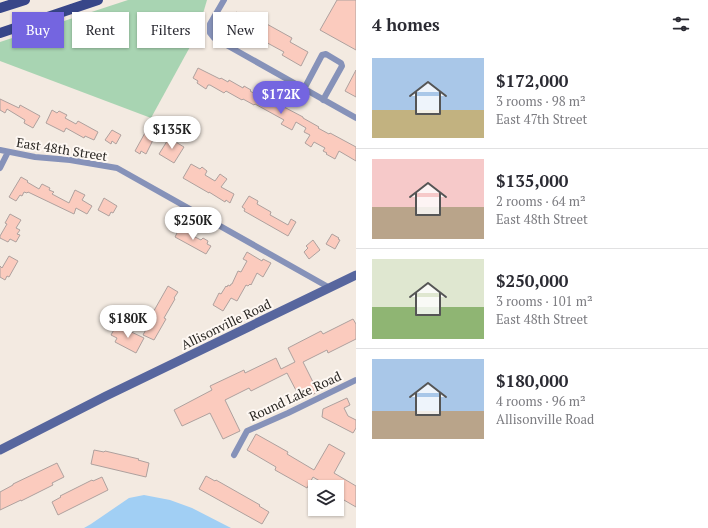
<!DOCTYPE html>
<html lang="en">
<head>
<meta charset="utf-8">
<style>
	:root { --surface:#fff; --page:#f2f2f3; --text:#2b2b33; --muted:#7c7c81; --line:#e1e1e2; --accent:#7465e0 }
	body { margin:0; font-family:"PT Serif",serif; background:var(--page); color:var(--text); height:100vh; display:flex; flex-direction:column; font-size:15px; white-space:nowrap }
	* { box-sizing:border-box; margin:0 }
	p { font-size:13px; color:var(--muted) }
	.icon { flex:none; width:22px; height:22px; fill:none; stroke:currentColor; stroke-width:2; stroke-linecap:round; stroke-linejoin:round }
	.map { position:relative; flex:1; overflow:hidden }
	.sheet { display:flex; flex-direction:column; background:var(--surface); width:352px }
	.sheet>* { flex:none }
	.banner { position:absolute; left:12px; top:12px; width:284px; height:36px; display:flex; gap:8px }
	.fabs { position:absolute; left:308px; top:480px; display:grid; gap:8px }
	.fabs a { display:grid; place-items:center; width:36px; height:36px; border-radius:0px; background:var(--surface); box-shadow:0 1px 3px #0004; font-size:20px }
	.price { position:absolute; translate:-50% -34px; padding:0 9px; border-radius:14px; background:#fff; color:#222; font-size:13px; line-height:26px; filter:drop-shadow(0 1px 2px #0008) }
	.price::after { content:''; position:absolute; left:50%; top:24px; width:12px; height:9px; margin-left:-6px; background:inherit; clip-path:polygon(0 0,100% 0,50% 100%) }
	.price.active { background:var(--accent); color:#fff }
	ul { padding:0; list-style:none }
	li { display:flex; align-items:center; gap:12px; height:100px; padding:0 16px }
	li+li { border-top:1px solid var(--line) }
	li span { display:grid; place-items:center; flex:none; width:112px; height:80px; border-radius:0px; color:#555 }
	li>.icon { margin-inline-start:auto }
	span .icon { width:48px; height:48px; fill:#fffc; stroke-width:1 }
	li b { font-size:17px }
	h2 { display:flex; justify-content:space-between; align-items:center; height:48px; padding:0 16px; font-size:17px }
	.chip { padding:0 14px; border-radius:0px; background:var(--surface); box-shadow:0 1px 3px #0004; font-size:14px; line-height:36px }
	.chip.active { background:var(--accent); color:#fff }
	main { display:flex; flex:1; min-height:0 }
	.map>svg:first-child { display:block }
	.green { fill:#a8d4b2 }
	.water { fill:#a1cff4 }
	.building { fill:#fbcbbe; stroke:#aea19e }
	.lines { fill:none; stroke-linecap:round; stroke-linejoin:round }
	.minor { stroke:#8692b9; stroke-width:6 }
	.secondary { stroke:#57669e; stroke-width:9 }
	.primary { stroke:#384689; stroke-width:10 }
	.labels { text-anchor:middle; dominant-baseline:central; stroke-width:4; stroke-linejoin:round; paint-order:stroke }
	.street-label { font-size:13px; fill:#292622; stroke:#fef8f3 }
</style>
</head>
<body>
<main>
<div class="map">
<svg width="356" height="528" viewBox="0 0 356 528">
	<rect width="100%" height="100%" fill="#f3eae1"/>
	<path class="green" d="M128 0H207L197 34 151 118 0 61V42Z"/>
	<path class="water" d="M144 495 170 500 192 508 231 528H84L91 524 129 498Z"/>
	<path class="building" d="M337 0H356V50L320 30Z
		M236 12 254 22 256 18 292 38 290 42 308 52 301 66 282 55 284 52 249 33 248 36 228 25Z
		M198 68 220 79 221 78 228 82 229 80 243 88 244 86 251 90 250 91 264 99 265 97 303 117V118L319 127 318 128 329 134 330 133 356 147V161L339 151 335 159 326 154 327 153 323 151 325 148 314 142 311 147 305 143 310 135 304 132 306 128 296 122 292 130 281 124 284 120 255 104 254 105 243 99 242 100 226 91 224 93 210 85H208L206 89 197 83 198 81 193 78Z
		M356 70V97L345 91Z
		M0 99 19 108 20 105 40 116 33 128 24 123 25 120 7 109 5 113 0 110Z
		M52 110 57 113 59 111 67 115 65 118 76 124 78 121 98 132 94 140 85 136 84 138 66 128 64 132 46 123Z
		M112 130 121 135 116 144 112 141 111 144 105 140Z
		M146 131 151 134 150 136 154 138 146 154 141 151 140 154 135 151Z
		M169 138 184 147 174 163 159 154Z
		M191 164 200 169 202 167 207 171 205 175 215 181 220 174 227 179 221 187 234 194 230 203 226 200 225 202 209 192V193L183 178Z
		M21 177 28 181 27 182 39 189 42 184 50 188 49 190 54 192 52 194 69 203 75 190 85 195 82 200 92 206 87 214 76 208 74 214 28 192 27 193 24 192 22 196 20 195 16 201 9 197Z
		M249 196 258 201 257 204 271 212 270 215 272 216 288 225 291 219 296 222 288 236 244 211 245 209 242 207Z
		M104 198 117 206 113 213 111 212 109 216 98 210Z
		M10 214 21 220 16 228 20 230 17 234 20 235 16 242 10 239 8 242 0 238V236L7 224 5 223Z
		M180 227 192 234 191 235 201 240 203 238 208 241 207 244 211 246 206 254 175 237Z
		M332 234 339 238 338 239 340 240 335 249 326 244Z
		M313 240 320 250 309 259 304 252 308 248 306 246Z
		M247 252 262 261 263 259 271 263 263 277 257 273 251 285 250 284 248 286 246 285 237 301 231 298 223 311 213 305 219 293 221 294 226 286 227 287 228 285 230 286 231 284H232L238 271 241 272 247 261 243 259Z
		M9 256 18 261 9 277 7 276 5 280 0 277V266L2 268Z
		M168 286 178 292 174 298 175 299 164 318 166 319 154 340 143 335 149 324 147 323Z
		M353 319 356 324V339L328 353 327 350 303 362 318 392 301 400 287 373 251 391 249 388 225 400 240 431 223 439 210 413 182 426 174 410 212 390 210 386 244 370 245 373 276 358 281 369 295 362 288 348 321 331 323 334Z
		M116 326 124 331 125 329 144 338 136 353 115 342 117 338 111 335Z
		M347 398 350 405 344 408 348 416 356 420V428L353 433 322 417 323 409Z
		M256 434 288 452 287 454 314 470 329 444 345 453 334 473 356 486V507L337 496V487H330L313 477 307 488 275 470 276 467 247 450Z
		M94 450 104 452 105 451 139 459 138 460 149 463 146 477 91 464Z
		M57 463 64 477 52 483 53 485 21 501V500L0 510V492L13 485V484Z
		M206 476 215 481 216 480 260 505 259 506 269 512 262 524 199 489Z
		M102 477 108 490 58 515 52 502 61 497 60 496 92 480 93 481Z"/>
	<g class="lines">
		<path class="minor" d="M224 0 210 24V33L214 38 356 118
			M304 89 322 55 326 54 341 63 342 66 323 100
			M0 150 35 157 70 160 117 168 330 288
			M0 168 8 152
			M234 455 247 431 288 413 356 380"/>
		<path class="secondary" d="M0 450 106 396 356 275"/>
		<path class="primary" d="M0 8 25 0
			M0 33 98 0"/>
	</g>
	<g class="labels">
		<g class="street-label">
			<text transform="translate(62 149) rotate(9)">East 48th Street</text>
			<text transform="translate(226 324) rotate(-26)">Allisonville Road</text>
			<text transform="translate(295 396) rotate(-25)">Round Lake Road</text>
		</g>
	</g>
</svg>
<div class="fabs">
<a><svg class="icon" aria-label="layers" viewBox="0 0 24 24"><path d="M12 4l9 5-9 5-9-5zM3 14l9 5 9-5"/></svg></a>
</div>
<b class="price active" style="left:281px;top:115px">$172K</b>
<b class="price" style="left:172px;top:150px">$135K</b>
<b class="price" style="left:193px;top:241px">$250K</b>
<b class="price" style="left:128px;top:339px">$180K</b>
<div class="banner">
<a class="chip active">Buy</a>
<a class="chip">Rent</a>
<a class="chip">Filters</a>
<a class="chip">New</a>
</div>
</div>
<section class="sheet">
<h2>4 homes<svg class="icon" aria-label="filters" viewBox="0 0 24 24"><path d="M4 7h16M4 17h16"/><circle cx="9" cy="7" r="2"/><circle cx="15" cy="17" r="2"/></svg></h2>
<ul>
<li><span style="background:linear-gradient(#a9c7e8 65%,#c2b280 0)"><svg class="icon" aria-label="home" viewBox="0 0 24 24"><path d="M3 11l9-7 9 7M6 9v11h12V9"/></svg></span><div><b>$172,000</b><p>3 rooms · 98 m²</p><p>East 47th Street</p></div></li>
<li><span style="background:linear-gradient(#f6c9c9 60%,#b9a48a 0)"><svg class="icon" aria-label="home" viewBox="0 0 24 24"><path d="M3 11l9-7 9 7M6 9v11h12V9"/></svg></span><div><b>$135,000</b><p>2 rooms · 64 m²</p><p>East 48th Street</p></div></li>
<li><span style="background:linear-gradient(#dfe7d0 60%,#8fb573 0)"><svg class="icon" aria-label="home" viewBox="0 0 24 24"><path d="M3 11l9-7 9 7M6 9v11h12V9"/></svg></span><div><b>$250,000</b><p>3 rooms · 101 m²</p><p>East 48th Street</p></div></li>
<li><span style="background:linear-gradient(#a9c7e8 65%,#b9a48a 0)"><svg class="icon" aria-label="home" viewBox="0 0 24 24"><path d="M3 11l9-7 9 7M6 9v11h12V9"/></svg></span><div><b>$180,000</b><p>4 rooms · 96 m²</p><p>Allisonville Road</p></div></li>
</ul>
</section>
</main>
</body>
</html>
